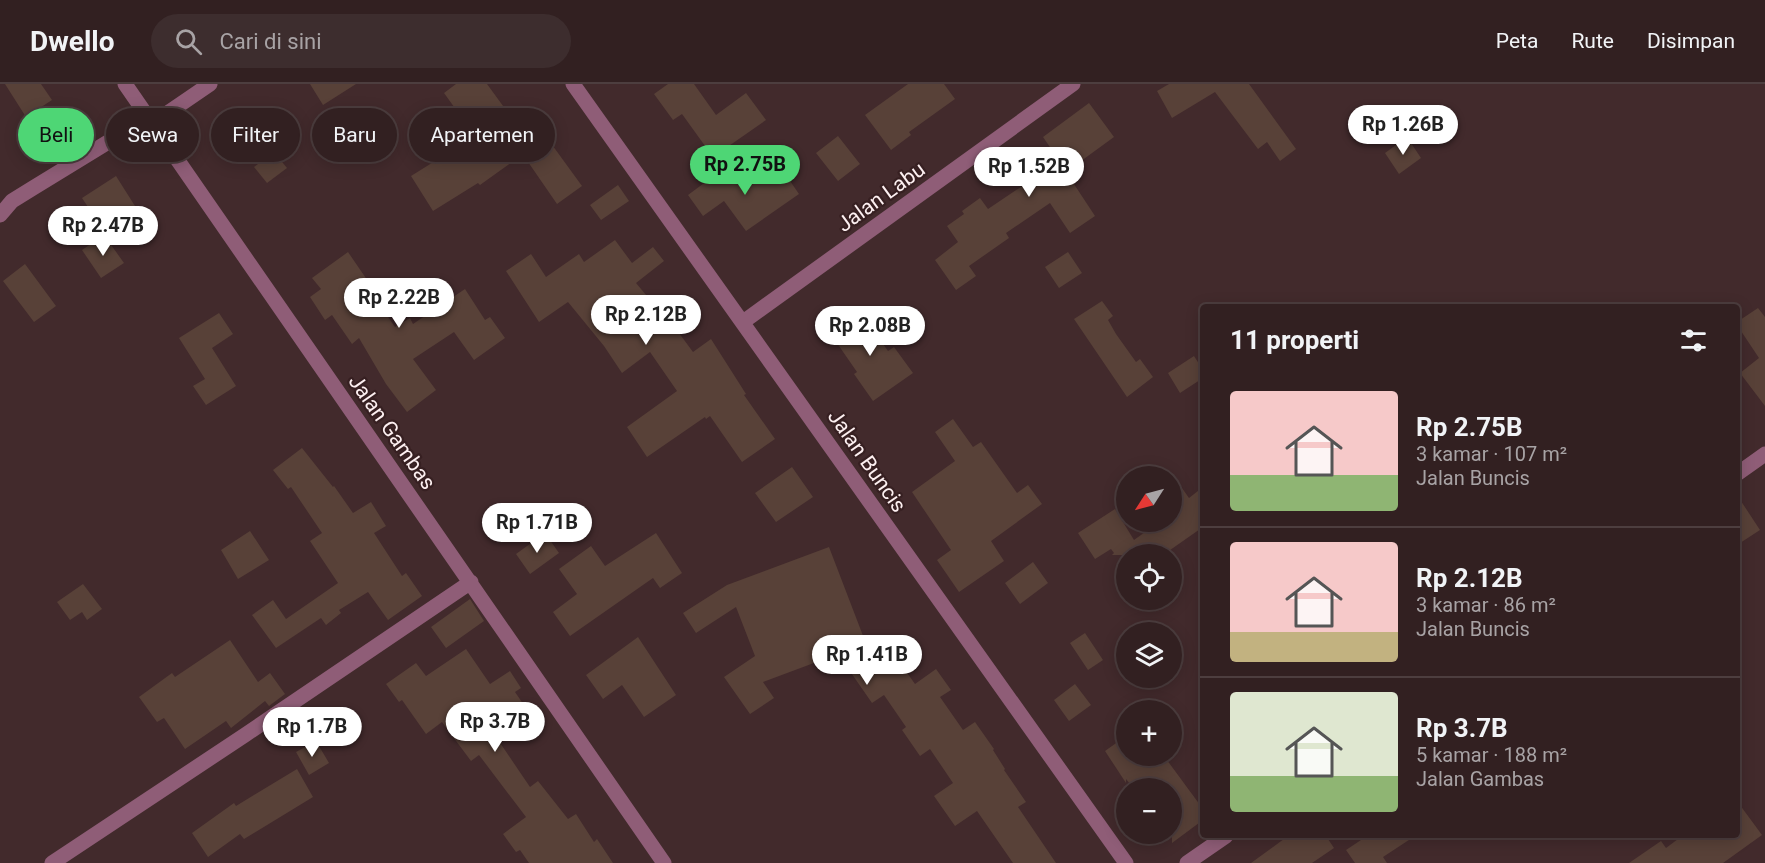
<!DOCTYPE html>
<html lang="id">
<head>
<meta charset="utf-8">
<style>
	:root { --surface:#322021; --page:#3d2d2e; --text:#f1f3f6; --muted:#a8a3a5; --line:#4d3e3f; --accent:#4ed675 }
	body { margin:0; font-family:Roboto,sans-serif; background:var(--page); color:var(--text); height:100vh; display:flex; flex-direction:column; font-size:22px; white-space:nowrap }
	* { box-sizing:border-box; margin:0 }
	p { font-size:20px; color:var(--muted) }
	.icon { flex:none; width:33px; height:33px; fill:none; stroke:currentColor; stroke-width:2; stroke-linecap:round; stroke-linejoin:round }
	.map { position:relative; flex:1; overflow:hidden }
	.side { position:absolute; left:1200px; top:220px; width:540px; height:534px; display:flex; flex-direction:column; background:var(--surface); border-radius:6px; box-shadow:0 3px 15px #0003,0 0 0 2px var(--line) }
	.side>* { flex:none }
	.hud { position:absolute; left:18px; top:24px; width:570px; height:54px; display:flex; gap:12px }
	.needle { width:39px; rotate:234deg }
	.fabs { position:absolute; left:1116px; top:382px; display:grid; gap:12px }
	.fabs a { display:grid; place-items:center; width:66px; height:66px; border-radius:50%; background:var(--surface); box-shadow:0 3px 15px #0003,0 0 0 2px var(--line); font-size:30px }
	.price { position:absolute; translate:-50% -51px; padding:0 14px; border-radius:21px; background:#fff; color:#222; font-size:20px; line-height:39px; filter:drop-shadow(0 2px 3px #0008) }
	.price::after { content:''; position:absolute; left:50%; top:36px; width:18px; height:14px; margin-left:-9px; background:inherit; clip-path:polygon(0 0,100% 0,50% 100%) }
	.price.active { background:var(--accent); color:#111 }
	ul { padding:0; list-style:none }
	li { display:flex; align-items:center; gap:18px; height:150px; padding:0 30px }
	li+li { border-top:2px solid var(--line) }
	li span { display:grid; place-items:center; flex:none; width:168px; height:120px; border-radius:6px; color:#555 }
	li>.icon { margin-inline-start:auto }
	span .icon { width:72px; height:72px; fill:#fffc; stroke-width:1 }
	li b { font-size:26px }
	h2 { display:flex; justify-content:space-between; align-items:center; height:72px; padding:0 30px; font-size:26px }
	.tag { padding:0 21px; border-radius:27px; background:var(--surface); box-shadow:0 3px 15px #0003,0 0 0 2px var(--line); font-size:21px; line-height:54px }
	.tag.active { background:var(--accent); color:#111 }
	header { display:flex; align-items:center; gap:36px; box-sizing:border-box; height:84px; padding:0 30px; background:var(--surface); border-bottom:2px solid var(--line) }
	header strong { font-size:28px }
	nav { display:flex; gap:33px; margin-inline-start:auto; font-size:21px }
	.search { width:420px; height:54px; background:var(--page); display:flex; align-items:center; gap:15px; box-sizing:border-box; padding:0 21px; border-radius:33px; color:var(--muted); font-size:22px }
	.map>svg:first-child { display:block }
	.building { fill:#584138 }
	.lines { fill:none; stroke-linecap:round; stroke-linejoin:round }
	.minor { stroke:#8f5d77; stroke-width:15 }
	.labels { text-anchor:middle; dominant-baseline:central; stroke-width:4.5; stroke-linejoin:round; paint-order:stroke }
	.street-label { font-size:21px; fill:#fdf0f1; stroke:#372022 }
</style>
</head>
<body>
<header>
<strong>Dwello</strong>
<div class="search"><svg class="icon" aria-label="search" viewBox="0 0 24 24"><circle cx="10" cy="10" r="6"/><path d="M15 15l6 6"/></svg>Cari di sini</div>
<nav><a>Peta</a><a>Rute</a><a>Disimpan</a></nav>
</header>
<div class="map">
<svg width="1765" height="779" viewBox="0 0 1765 779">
	<rect width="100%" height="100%" fill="#422a2c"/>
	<path class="building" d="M5 0H41L52 16 26 33Z
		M310 0H356L323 21Z
		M456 0H487L533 63 480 101 478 99 433 127 411 92 475 52 444 9Z
		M668 0H694L716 31 746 9 766 36 713 73 682 30 673 36 654 10Z
		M908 0H944L955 15 909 48 911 51 891 66 865 31Z
		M1169 0H1249L1296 65 1280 77 1267 58 1258 65 1215 8 1172 34 1157 7Z
		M1089 19 1114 53 1066 88 1095 132 1070 149 1050 119 1006 149 1009 154 969 182 976 192 956 206 935 176 958 158 947 142 964 130 962 127 980 114 988 125 1034 94 1031 90 1056 72 1043 53Z
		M838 52 860 80 838 97 816 69Z
		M1407 53 1421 74 1399 90 1385 69Z
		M550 58 582 102 557 120 526 75Z
		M274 68 287 84 267 99 254 83Z
		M779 81 799 110 746 147 724 117 703 132 688 111 727 82 743 106Z
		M116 92 135 122 102 144 82 114Z
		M618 101 629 117 601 136 590 121Z
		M104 151 124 179 101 194 82 166Z
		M615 156 632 179 653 163 664 177 636 199 657 224 659 222 693 268 711 255 746 310 744 311 775 355 742 378 710 332 706 335 705 333 647 373 627 343 677 307 650 268 622 289 604 262 568 218 539 238 506 187 531 170 546 193 579 170 584 178Z
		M348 168 372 203 369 205 395 243 410 234 413 240 465 205 485 236 490 233 505 254 474 276 454 248 413 275 436 306 407 328 386 300 359 254 352 260 332 231 325 236 310 213 321 205 312 194Z
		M1068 168 1082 189 1059 204 1045 183Z
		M25 180 56 222 34 238 3 197Z
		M1102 217 1113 232 1108 236 1116 250 1136 278 1140 275 1153 293 1127 313 1074 235Z
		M1758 224 1765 233V322L1740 289 1759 274 1737 241V238Z
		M860 227 888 267 894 263 913 289 873 317 854 290 857 288 830 249Z
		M219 229 233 250 212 264 236 302 206 321 193 302 205 295 179 254Z
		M1194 272 1203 286V294L1180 309 1168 289Z
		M953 335 973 363 981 358 1017 409 1028 401 1042 420 991 457 1004 477 959 508 937 476 951 466 912 408 955 377 935 348Z
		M302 364 333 403 334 402 353 429 371 418 386 442 374 449 402 492 406 489 422 512 388 536 368 508 339 526 341 529 326 541 321 534 276 564 252 531 273 516 286 535 338 499 310 457 322 449 291 403 288 405 273 386Z
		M792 383 813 413 776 438 755 409Z
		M1172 390 1189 414 1203 403V443L1163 471H1112L1114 469 1111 465 1095 475 1078 449 1115 425 1134 456 1159 438H1172Z
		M1737 411 1760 446 1737 461Z
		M250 447 269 476 238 495 221 466Z
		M545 449 559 469 530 490 516 470Z
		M656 449 682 489 660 504 653 494 570 552 553 528 577 510 559 485 591 462 605 482Z
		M829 463 870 570 886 559 915 600 936 585 951 606 940 613 963 646 975 638 994 665 993 666 1005 685 1004 686 1026 718 1018 723 1056 779H1013L977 727 955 742 934 712 953 699 930 665 920 672 902 646 906 643 884 611 872 619 838 570 763 598 774 614 750 630 724 593 755 572 736 523 696 549 683 529 727 501Z
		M1033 478 1048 499 1020 520 1005 499Z
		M83 500 102 525 87 536 82 528 70 536 57 518Z
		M470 515 484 537 446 564 431 543Z
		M1085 549 1103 576 1088 586 1070 559Z
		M638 553 676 611 644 633 622 601 603 615 586 591Z
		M230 556 258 598 270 589 285 610 269 622 265 617 231 644 226 637 185 665 164 634 157 638 139 613 172 589 175 593Z
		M466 565 490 600 510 587 521 604 515 608 526 624 492 647 530 703 538 697 568 735 576 730 594 758 597 755 613 779H529L520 766 516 768 503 750 526 733 479 671 471 677 442 638 426 650 402 616 399 618 386 600 416 579 426 592Z
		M1075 600 1091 621 1069 637 1054 616Z
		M1126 652V672H1164L1203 725V736L1172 759V705H1134L1126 695V699L1105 667Z
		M316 657 329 679 309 691 296 668Z
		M297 685 313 713 244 755 240 750 208 773 192 749 234 719 236 722Z
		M1737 717 1762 751 1723 779H1629L1661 757 1666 764 1682 752H1737Z
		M1288 752H1326L1334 764 1312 779H1251Z
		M1367 752H1415L1383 773 1387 779H1355L1346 766Z"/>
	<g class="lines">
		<path class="minor" d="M125 0 664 779
			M573 0 1126 779
			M153 39 210 0
			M0 131 12 117 33 104 149 33
			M743 238 1073 0
			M1737 390 1765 370
			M52 779 245 651 471 498
			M1187 779 1226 752"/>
	</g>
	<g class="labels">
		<g class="street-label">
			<text transform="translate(881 113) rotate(-36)">Jalan Labu</text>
			<text transform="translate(392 348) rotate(55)">Jalan Gambas</text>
			<text transform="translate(867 377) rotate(55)">Jalan Buncis</text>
		</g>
	</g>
</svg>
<div class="fabs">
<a><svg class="needle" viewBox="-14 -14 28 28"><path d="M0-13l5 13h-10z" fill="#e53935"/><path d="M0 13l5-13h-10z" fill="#a8a3a5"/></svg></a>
<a><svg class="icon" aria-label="locate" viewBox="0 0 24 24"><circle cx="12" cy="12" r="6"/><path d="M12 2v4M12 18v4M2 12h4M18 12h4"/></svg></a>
<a><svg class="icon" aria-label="layers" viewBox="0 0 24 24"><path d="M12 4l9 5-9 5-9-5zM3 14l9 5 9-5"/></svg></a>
<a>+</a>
<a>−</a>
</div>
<b class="price" style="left:1403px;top:72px">Rp 1.26B</b>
<b class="price active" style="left:745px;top:112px">Rp 2.75B</b>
<b class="price" style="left:1029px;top:114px">Rp 1.52B</b>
<b class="price" style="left:103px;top:173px">Rp 2.47B</b>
<b class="price" style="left:399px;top:245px">Rp 2.22B</b>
<b class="price" style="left:646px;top:262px">Rp 2.12B</b>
<b class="price" style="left:870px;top:273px">Rp 2.08B</b>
<b class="price" style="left:537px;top:470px">Rp 1.71B</b>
<b class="price" style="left:867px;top:602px">Rp 1.41B</b>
<b class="price" style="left:495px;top:669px">Rp 3.7B</b>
<b class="price" style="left:312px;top:674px">Rp 1.7B</b>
<div class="hud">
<a class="tag active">Beli</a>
<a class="tag">Sewa</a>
<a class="tag">Filter</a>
<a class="tag">Baru</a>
<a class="tag">Apartemen</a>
</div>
<section class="side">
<h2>11 properti<svg class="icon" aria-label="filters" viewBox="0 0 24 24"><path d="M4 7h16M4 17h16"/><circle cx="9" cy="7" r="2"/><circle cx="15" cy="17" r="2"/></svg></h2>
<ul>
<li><span style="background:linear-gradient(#f6c9c9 70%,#8fb573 0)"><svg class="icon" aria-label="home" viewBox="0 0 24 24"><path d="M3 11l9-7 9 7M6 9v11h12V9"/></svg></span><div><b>Rp 2.75B</b><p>3 kamar · 107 m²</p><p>Jalan Buncis</p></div></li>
<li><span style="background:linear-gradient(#f6c9c9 75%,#c2b280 0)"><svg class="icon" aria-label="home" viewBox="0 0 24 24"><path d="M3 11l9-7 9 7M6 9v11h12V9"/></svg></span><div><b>Rp 2.12B</b><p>3 kamar · 86 m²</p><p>Jalan Buncis</p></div></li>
<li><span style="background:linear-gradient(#dfe7d0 70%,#8fb573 0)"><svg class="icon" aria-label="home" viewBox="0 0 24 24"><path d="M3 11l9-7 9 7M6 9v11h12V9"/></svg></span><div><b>Rp 3.7B</b><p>5 kamar · 188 m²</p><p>Jalan Gambas</p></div></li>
</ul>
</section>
</div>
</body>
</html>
